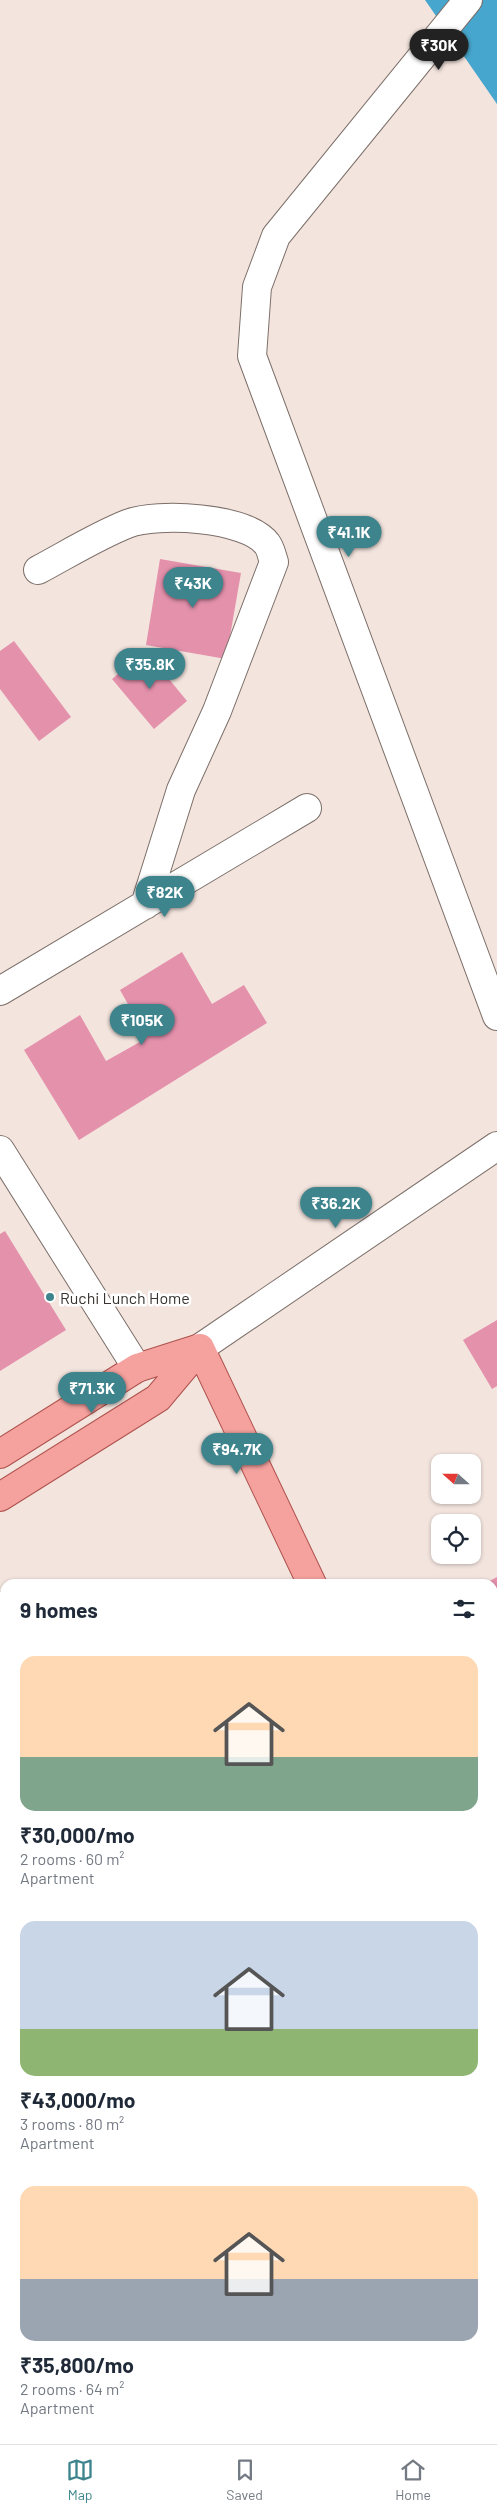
<!DOCTYPE html>
<html lang="en">
<head>
<meta charset="utf-8">
<style>
	:root { --surface:#fff; --page:#f2f2f3; --text:#1f2937; --muted:#747a83; --line:#e0e1e3; --accent:#3d848d }
	body { margin:0; font-family:Barlow,sans-serif; background:var(--page); color:var(--text); height:100vh; display:flex; flex-direction:column; font-size:19px; white-space:nowrap }
	* { box-sizing:border-box; margin:0 }
	p { font-size:16px; color:var(--muted) }
	.icon { flex:none; width:28px; height:28px; fill:none; stroke:currentColor; stroke-width:2; stroke-linecap:round; stroke-linejoin:round }
	.map { position:relative; flex:1; overflow:hidden }
	.drawer { position:absolute; left:0px; top:1579px; width:498px; height:866px; display:flex; flex-direction:column; background:var(--surface); border-radius:15px 15px 0 0; box-shadow:0 1px 4px #0004 }
	.drawer>* { flex:none }
	.needle { width:32px; rotate:291deg }
	.buttons { position:absolute; left:431px; top:1454px; display:grid; gap:10px }
	.buttons a { display:grid; place-items:center; width:50px; height:50px; border-radius:10px; background:var(--surface); box-shadow:0 1px 4px #0004; font-size:25px }
	.price { position:absolute; translate:-50% -42px; padding:0 11px; border-radius:18px; background:var(--accent); color:#fff; font-size:16px; line-height:32px; filter:drop-shadow(0 1px 2px #0008) }
	.price::after { content:''; position:absolute; left:50%; top:30px; width:15px; height:11px; margin-left:-8px; background:inherit; clip-path:polygon(0 0,100% 0,50% 100%) }
	.price.active { background:#222; color:#fff }
	ul { padding:0; list-style:none }
	li { display:grid; align-content:center; gap:10px; height:265px; padding:0 20px }
	li span { display:grid; place-items:center; height:155px; border-radius:15px; color:#555 }
	li>.icon { margin-inline-start:auto }
	span .icon { width:90px; height:90px; fill:#fffc; stroke-width:1 }
	li b { font-size:21px }
	h2 { display:flex; justify-content:space-between; align-items:center; height:60px; padding:0 20px; font-size:21px }
	.tabs { display:flex; justify-content:space-around; align-items:center; height:70px; border-top:1px solid var(--line); background:var(--surface); font-size:14px; color:var(--muted) }
	.tabs a { display:grid; justify-items:center; gap:2px }
	.tabs .active { color:var(--accent) }
	.map>svg:first-child { display:block }
	.water { fill:#47a6cd }
	.building { fill:#e491ac }
	.lines { fill:none; stroke-linecap:round; stroke-linejoin:round }
	.minor-casing { stroke:#7c6f69; stroke-width:30 }
	.major-casing { stroke:#ae524d; stroke-width:30 }
	.minor { stroke:#fff; stroke-width:28 }
	.major { stroke:#f5a19e; stroke-width:28 }
	.poi-dot { fill:#3d848d; stroke:#fff; stroke-width:2 }
	.labels { text-anchor:middle; dominant-baseline:central; stroke-width:5; stroke-linejoin:round; paint-order:stroke }
	.poi-label { font-size:16px; fill:#383230; stroke:#fff; text-anchor:start }
</style>
</head>
<body>
<div class="map">
<svg width="497" height="2444" viewBox="0 0 497 2444">
	<rect width="100%" height="100%" fill="#f3e4de"/>
	<path class="water" d="M425 0H497V104Z"/>
	<path class="building" d="M160 559 241 573 226 659 146 645Z
		M14 641 71 717 39 741 0 689V651Z
		M146 651 187 701 154 729 112 679Z
		M182 952 212 1004 244 985 267 1023 79 1140 24 1050 80 1015 106 1061 147 1038 120 990Z
		M5 1231 66 1330 0 1371V1234Z
		M497 1320V1386L492 1389 463 1340Z
		M497 1577V1626L492 1629V1584H484Z
		M0 1666 5 1673V1771L0 1775Z
		M5 1880V1923L0 1927V1884Z
		M0 2114 5 2116V2222L0 2220Z
		M14 2440H73L72 2444H13Z"/>
	<g class="lines">
		<defs>
			<path id="minor" d="M468 0 276 236 257 287 252 356 497 1016
				M38 570C68 554 97 536 127 524 157 512 247 517 267 544 271 549 272 557 274 562L217 711 181 790 145 905
				M0 991 307 808
				M0 1150 137 1368
				M200 1348 497 1146
				M0 1606 5 1614
				M0 1812 5 1809
				M0 1867 5 1864
				M0 1942 5 1938
				M0 2068 5 2067
				M492 2411 494 2414
				M139 2444 140 2440
				M331 2444 338 2440"/>
			<path id="major" d="M200 1348 312 1584
				M0 1454 137 1368 200 1348
				M0 1497 158 1398 200 1348
				M492 1962 497 1972"/>
		</defs>
		<use href="#minor" class="minor-casing"/>
		<use href="#major" class="major-casing"/>
		<use href="#minor" class="minor"/>
		<use href="#major" class="major"/>
	</g>
	<circle class="poi-dot" cx="50" cy="1297" r="5"/>
	<g class="labels">
		<g class="poi-label">
			<text x="60" y="1297">Ruchi Lunch Home</text>
		</g>
	</g>
</svg>
<div class="buttons">
<a><svg class="needle" viewBox="-14 -14 28 28"><path d="M0-13l5 13h-10z" fill="#e53935"/><path d="M0 13l5-13h-10z" fill="#747a83"/></svg></a>
<a><svg class="icon" aria-label="locate" viewBox="0 0 24 24"><circle cx="12" cy="12" r="6"/><path d="M12 2v4M12 18v4M2 12h4M18 12h4"/></svg></a>
</div>
<b class="price active" style="left:439px;top:71px">₹30K</b>
<b class="price" style="left:349px;top:558px">₹41.1K</b>
<b class="price" style="left:193px;top:609px">₹43K</b>
<b class="price" style="left:150px;top:690px">₹35.8K</b>
<b class="price" style="left:165px;top:918px">₹82K</b>
<b class="price" style="left:142px;top:1046px">₹105K</b>
<b class="price" style="left:336px;top:1229px">₹36.2K</b>
<b class="price" style="left:92px;top:1414px">₹71.3K</b>
<b class="price" style="left:237px;top:1475px">₹94.7K</b>
<section class="drawer">
<h2>9 homes<svg class="icon" aria-label="filters" viewBox="0 0 24 24"><path d="M4 7h16M4 17h16"/><circle cx="9" cy="7" r="2"/><circle cx="15" cy="17" r="2"/></svg></h2>
<ul>
<li><span style="background:linear-gradient(#ffd9b3 65%,#7fa58c 0)"><svg class="icon" aria-label="home" viewBox="0 0 24 24"><path d="M3 11l9-7 9 7M6 9v11h12V9"/></svg></span><div><b>₹30,000/mo</b><p>2 rooms · 60 m²</p><p>Apartment</p></div></li>
<li><span style="background:linear-gradient(#c9d6e8 70%,#8fb573 0)"><svg class="icon" aria-label="home" viewBox="0 0 24 24"><path d="M3 11l9-7 9 7M6 9v11h12V9"/></svg></span><div><b>₹43,000/mo</b><p>3 rooms · 80 m²</p><p>Apartment</p></div></li>
<li><span style="background:linear-gradient(#ffd9b3 60%,#9aa5b1 0)"><svg class="icon" aria-label="home" viewBox="0 0 24 24"><path d="M3 11l9-7 9 7M6 9v11h12V9"/></svg></span><div><b>₹35,800/mo</b><p>2 rooms · 64 m²</p><p>Apartment</p></div></li>
</ul>
</section>
</div>
<nav class="tabs">
<a class="active"><svg class="icon" aria-label="map" viewBox="0 0 24 24"><path d="M3 6l6-2 6 2 6-2v14l-6 2-6-2-6 2zM9 4v14M15 6v14"/></svg>Map</a>
<a><svg class="icon" aria-label="saved" viewBox="0 0 24 24"><path d="M7 4h10v16l-5-4-5 4z"/></svg>Saved</a>
<a><svg class="icon" aria-label="home" viewBox="0 0 24 24"><path d="M3 11l9-7 9 7M6 9v11h12V9"/></svg>Home</a>
</nav>
</body>
</html>
